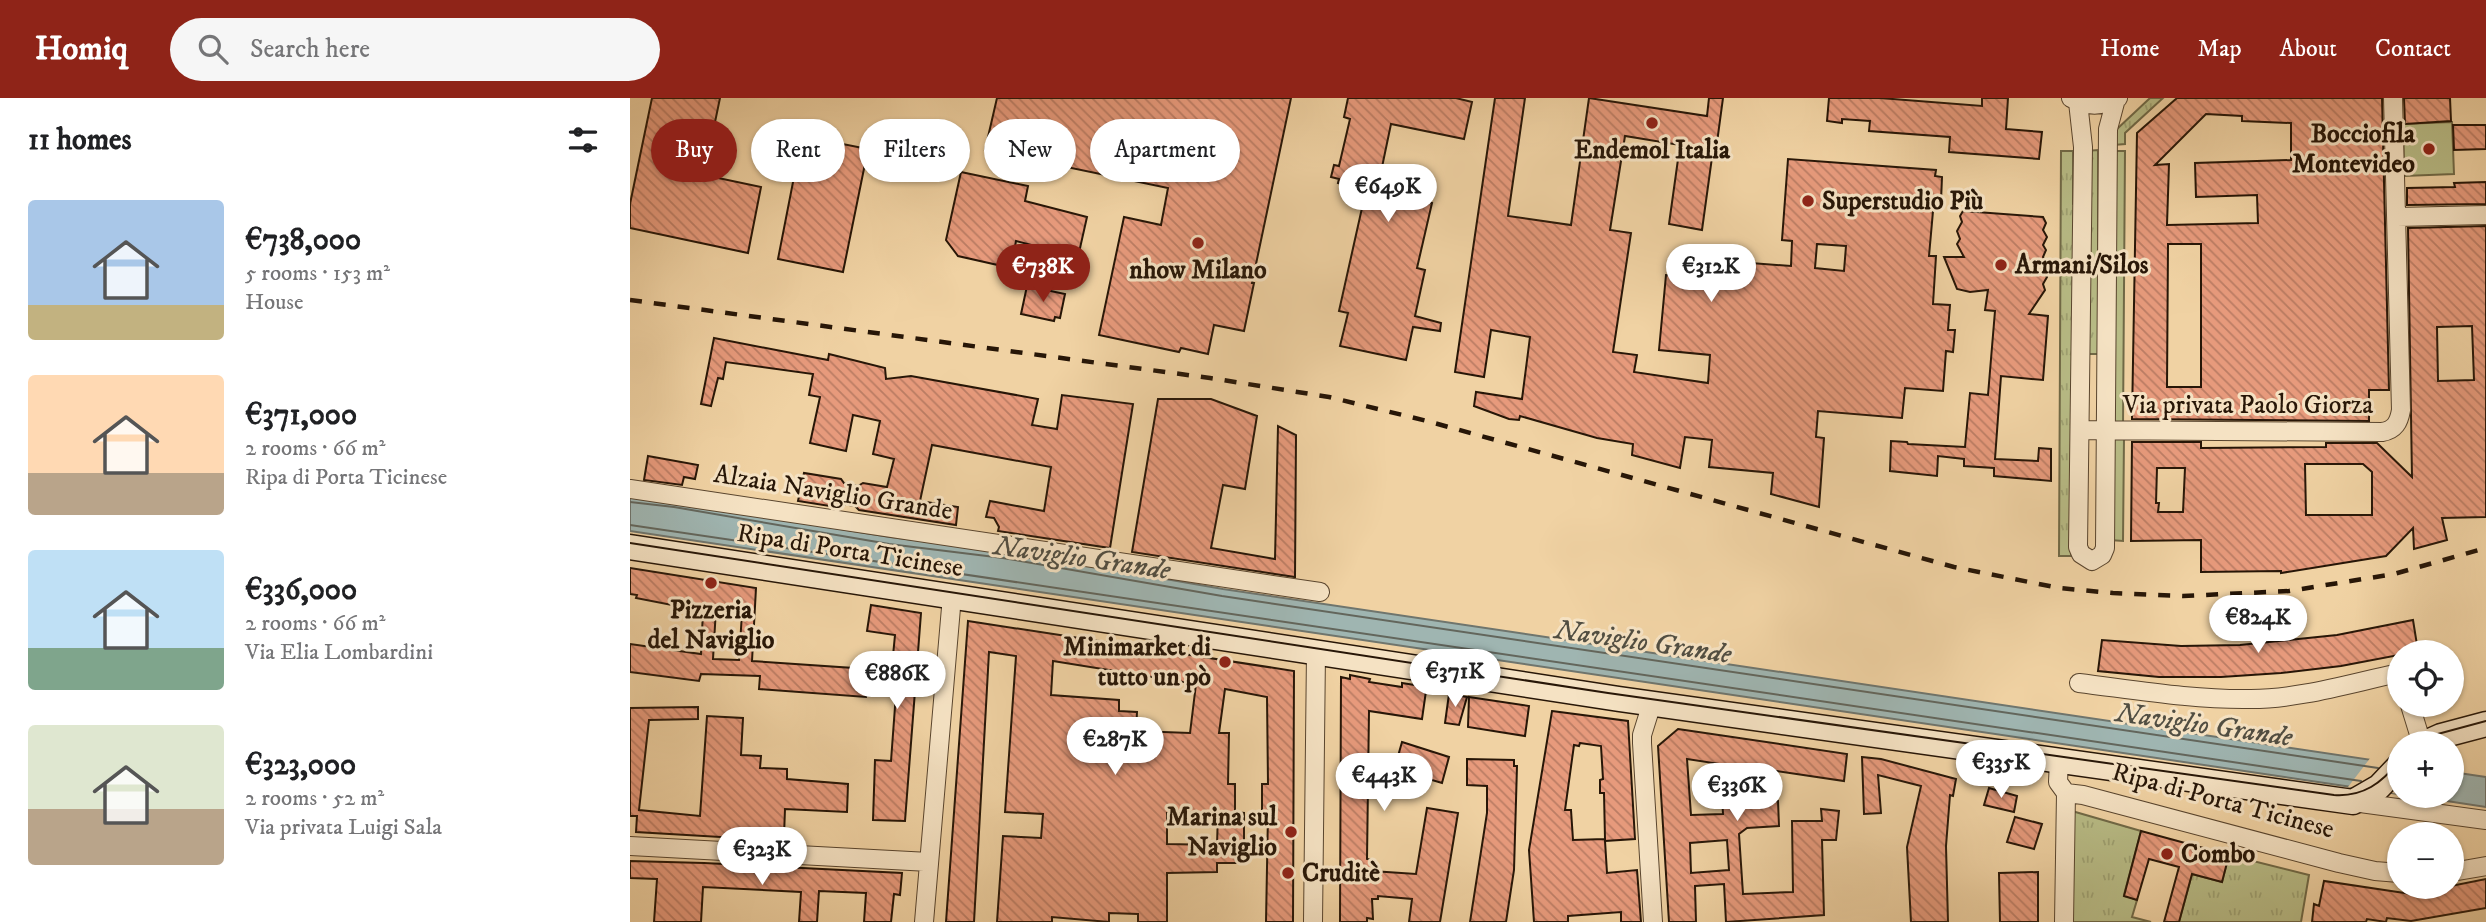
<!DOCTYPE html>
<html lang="en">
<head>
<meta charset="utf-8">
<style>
	:root { --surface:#fff; --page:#f6f6f6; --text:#202124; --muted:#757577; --accent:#8f2418 }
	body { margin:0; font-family:"IM FELL DW Pica",serif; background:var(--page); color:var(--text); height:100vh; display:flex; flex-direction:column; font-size:26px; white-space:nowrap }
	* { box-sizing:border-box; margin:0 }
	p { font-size:23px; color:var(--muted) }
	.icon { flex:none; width:38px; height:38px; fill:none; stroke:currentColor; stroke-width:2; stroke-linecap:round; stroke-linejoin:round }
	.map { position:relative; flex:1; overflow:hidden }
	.drawer { display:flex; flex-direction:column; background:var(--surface); width:630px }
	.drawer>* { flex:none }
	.guide { position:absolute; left:21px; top:21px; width:665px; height:63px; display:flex; gap:14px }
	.fabs { position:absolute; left:1757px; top:542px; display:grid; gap:14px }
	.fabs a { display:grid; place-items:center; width:77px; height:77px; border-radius:50%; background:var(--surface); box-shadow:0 2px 5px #0004; font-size:35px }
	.price { position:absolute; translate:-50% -60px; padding:0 16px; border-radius:24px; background:#fff; color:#222; font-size:23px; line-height:46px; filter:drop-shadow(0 2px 4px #0008) }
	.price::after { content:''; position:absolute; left:50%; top:42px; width:21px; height:16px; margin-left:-10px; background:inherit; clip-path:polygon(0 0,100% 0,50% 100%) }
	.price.on { background:var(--accent); color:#fff }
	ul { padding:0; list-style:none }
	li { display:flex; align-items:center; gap:21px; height:175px; padding:0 28px }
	li span { display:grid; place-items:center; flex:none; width:196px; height:140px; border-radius:7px; color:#555 }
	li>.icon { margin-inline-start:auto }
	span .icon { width:84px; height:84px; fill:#fffc; stroke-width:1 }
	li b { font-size:30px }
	h2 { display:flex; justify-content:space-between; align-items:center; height:84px; padding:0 28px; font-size:30px }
	.tag { padding:0 24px; border-radius:32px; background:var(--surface); box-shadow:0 2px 5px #0004; font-size:24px; line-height:63px }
	.tag.on { background:var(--accent); color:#fff }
	header { display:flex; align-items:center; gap:42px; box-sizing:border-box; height:98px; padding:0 35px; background:var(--accent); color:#fff }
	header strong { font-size:33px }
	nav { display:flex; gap:38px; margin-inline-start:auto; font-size:24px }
	.search { width:490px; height:63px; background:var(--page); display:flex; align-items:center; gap:18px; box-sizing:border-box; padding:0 24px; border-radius:38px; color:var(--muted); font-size:26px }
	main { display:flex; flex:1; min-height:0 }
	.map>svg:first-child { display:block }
	.grass { fill:url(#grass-tufts); stroke:#706946; stroke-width:2 }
	.pitch { fill:#b8bc86; stroke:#706946; stroke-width:2 }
	.water { fill:#9fb5b1; stroke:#6f756d; stroke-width:2 }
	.pier { fill:#f0d2a3 }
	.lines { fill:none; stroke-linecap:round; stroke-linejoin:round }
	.shore { stroke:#63665c; stroke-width:2 }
	.building { fill:url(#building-back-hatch); stroke:#271607; stroke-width:2; fill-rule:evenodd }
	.street-casing { stroke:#59452e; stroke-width:20 }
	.secondary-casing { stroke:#271607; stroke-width:27 }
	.street { stroke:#f5e2c3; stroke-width:18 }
	.secondary { stroke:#f5e2c3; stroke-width:24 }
	.tram { stroke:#271607; stroke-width:2 }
	.rail { stroke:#271607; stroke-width:4.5; stroke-dasharray:12 12; stroke-linecap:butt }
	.poi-dot { fill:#8f2418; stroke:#f5e2c3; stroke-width:2.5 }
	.labels { text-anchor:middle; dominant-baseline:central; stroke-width:6; stroke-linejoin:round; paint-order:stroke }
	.poi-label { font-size:26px; font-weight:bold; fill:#271607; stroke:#f5e2c3; text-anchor:start }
	.street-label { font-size:26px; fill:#271607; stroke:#f5e2c3 }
	.water-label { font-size:28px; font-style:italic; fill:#514e42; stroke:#f5e2c3 }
</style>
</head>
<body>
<header>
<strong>Homiq</strong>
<div class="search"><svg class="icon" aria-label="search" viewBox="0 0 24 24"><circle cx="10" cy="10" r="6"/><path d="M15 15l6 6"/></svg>Search here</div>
<nav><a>Home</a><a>Map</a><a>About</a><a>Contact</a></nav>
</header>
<main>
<section class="drawer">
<h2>11 homes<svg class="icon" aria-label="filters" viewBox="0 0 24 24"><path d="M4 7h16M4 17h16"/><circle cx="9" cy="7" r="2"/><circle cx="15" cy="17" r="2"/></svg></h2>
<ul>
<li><span style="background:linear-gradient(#a9c7e8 75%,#c2b280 0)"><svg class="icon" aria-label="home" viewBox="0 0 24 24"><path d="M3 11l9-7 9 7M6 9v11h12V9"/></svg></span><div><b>€738,000</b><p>5 rooms · 153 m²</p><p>House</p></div></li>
<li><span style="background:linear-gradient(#ffd9b3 70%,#b9a48a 0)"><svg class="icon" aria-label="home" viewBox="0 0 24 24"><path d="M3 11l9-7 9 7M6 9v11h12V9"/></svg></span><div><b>€371,000</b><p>2 rooms · 66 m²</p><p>Ripa di Porta Ticinese</p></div></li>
<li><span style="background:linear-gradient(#bfe0f5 70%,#7fa58c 0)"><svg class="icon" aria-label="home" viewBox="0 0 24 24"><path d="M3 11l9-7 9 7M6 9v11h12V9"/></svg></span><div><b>€336,000</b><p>2 rooms · 66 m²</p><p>Via Elia Lombardini</p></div></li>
<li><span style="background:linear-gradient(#dfe7d0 60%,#b9a48a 0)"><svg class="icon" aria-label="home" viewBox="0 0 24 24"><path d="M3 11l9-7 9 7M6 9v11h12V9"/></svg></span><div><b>€323,000</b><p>2 rooms · 52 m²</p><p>Via privata Luigi Sala</p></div></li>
</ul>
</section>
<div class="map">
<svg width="1856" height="824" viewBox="0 0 1856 824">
	<defs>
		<pattern id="grass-tufts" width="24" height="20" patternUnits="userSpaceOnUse" patternTransform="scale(1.75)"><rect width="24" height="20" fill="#b8bc86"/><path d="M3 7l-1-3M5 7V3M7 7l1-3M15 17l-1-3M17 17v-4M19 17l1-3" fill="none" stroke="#9ea172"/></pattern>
		<pattern id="building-back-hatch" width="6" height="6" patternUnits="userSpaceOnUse" patternTransform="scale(1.75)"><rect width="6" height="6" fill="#e79a7c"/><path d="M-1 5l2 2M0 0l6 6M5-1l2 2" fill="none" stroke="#bb7d64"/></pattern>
	</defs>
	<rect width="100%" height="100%" fill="#f0d2a3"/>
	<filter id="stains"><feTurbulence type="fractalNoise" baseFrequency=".00286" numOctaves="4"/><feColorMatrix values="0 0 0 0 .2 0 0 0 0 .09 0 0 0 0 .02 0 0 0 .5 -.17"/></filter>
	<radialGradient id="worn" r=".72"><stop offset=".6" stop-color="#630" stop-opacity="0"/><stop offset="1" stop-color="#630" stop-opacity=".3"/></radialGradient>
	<path class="grass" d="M1520 0H1533L1495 35V46L1484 47 1487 31Z
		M1468 52V256H1456V53Z
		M1431 53H1443V106L1448 109 1443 239 1441 458H1429Z
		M1484 53H1495L1493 329H1482Z
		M1482 339H1494L1493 443 1480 442Z
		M1442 713 1511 733 1494 797 1507 802 1502 819 1521 824H1441Z
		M1599 757 1679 777 1671 824H1549L1562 776 1592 784Z"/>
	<path class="pitch" d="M1822 24 1824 76 1774 78 1773 26Z"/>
	<path class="water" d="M0 397 260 439 374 453 593 491 1769 666V696L0 433Z
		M1822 674 1856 679V709L1784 698H1822Z"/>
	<path class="pier" d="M1741 659 1769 663V696L1718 689Z"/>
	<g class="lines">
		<path class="shore" d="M0 404 44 409 259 446 373 460 592 498 1748 670
			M0 427 1731 683"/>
	</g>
	<path class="building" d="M22 0H90L74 77 131 89 118 155 0 130V106Z
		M367 0H661L622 185H624L614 233 584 227 578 256 551 250 549 254 469 237 494 119 531 127 538 90 355 52Z
		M718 0H826L842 4 834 41 761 26 747 93 802 105 787 170 795 172 785 218 811 225 810 233 783 229 776 262 710 248 718 215 709 213 736 92 708 85 709 81 701 79 704 67 709 68 720 21 714 19Z
		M865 0H895L878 118 941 127 959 0 1077 18 1079 0H1093L1086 52H1083L1072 132 1039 126 1050 47 995 38 980 132 1001 135 983 254 1007 257 1004 274 1078 285 1080 257 1029 252 1036 177 1079 180V174H1093L1095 163 1161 168 1162 143 1152 142 1158 61 1306 72 1305 78 1312 79 1311 103 1304 102 1299 158H1306L1303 206 1320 207 1318 232H1325L1323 254 1316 253 1313 293 1275 290 1272 320 1188 313 1186 339 1194 340 1189 409 1141 396 1143 375 1079 369 1082 342 1055 339 1050 370 1002 357 1003 346 967 340 890 318 889 322 879 321 844 308 846 294 892 301 900 239 861 232 854 279 825 274ZM1187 146 1216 148 1214 173 1185 170Z
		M1199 0H1250L1352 8V0H1378L1376 31 1412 34 1409 61 1319 54 1320 39 1239 33 1240 23 1212 21V25L1197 23Z
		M1547 0H1752L1759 292H1739V323L1502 321 1507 35ZM1576 16 1612 18V23L1661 25V62L1565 65 1566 99 1627 97 1628 125 1537 127 1539 66 1525 67ZM1538 146H1571V289H1537Z
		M1774 0H1820L1821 23 1775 26Z
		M1823 27H1856V51L1824 52Z
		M172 38 238 51 213 174 148 161Z
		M331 74 398 88 395 103 457 119 448 159 386 143 381 170 328 158 316 142Z
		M1856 84V106L1777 107V90L1825 89 1824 85Z
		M1333 113 1413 119 1416 125 1413 132 1417 139 1413 147 1416 152 1413 159 1416 165 1412 171 1417 179 1413 186 1415 192 1399 216 1418 218 1413 282 1371 278 1365 361 1408 363 1409 350 1421 351V383L1364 378V370L1334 368V361L1308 358 1307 378 1260 373 1261 343 1277 344 1278 346 1335 349 1340 295 1358 297 1365 213 1355 212 1358 192 1340 194 1327 191 1314 159H1334L1327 146 1330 141 1327 133 1332 124 1330 118Z
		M1856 128V419L1812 420 1817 442 1784 451 1783 430 1756 458 1651 475V473L1571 474V442L1501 443 1502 344H1571V350L1696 349V345H1747L1782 379 1778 130ZM1842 228 1844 282 1808 283 1807 229ZM1675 366H1733L1742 374V417H1676ZM1527 370H1555L1553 414H1528L1529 405H1526Z
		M397 188 435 196 430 220 425 219 424 223 391 216Z
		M84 240 198 262 199 256 255 270 256 281 281 278 408 301 402 327 427 331 432 297 503 306 480 450 368 433 369 429 364 420 356 419 360 403 414 413 421 369 302 347 290 403 328 409 326 427 229 412 225 408 212 406 206 409 168 403 174 375 211 381 214 385 228 388 233 385 257 389 264 361 243 356 250 323 223 317 216 353 180 345 190 299 179 297 183 276 96 264 93 281 88 280 81 308 71 306Z
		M528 301H581L627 318 615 391 593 387 581 450 645 461 648 328 666 337 665 479 502 454Z
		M18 358 68 367 65 381 54 379 52 387 14 382Z
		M0 470 126 490 122 563 238 571 236 599 129 591 130 578 71 576 69 583 0 574V546L71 556 73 513 6 500 7 497 0 496ZM86 511 112 515 109 562 83 561Z
		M241 507 291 515 275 723 243 722 245 662 261 663 268 568H262L265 537 237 533Z
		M1783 522 1788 553 1769 555V557L1711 568 1651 575 1591 579H1529L1468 573 1472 542 1551 548 1610 547 1707 537Z
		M338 523 664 573 663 824H636L638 715H632V686H638L637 599 595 591 589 635H599L598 686H605V714L614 715V765H587V774L537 775V824H508V816L479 815V824L422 819V824H367L373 738 411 740 413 716 375 714 386 558 359 554 344 824H316ZM423 563 566 586 560 635 506 633 507 614 489 613V602L421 597ZM588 714 587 747 537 746V715Z
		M720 577 740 581 739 584 772 589V585L791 588V592L796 593 792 621 739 613 737 761 743 762 742 773 786 776 797 710 828 715 810 824H779L782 801 748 798V801H742L743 821 737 820V824H710L711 579 720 581Z
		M819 596 837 599 829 627 815 625Z
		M839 599 899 608 895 638 838 629Z
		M68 609V621L19 622 9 712 70 718 77 618 113 620 111 657 131 658 130 670 157 671V681L218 686 217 714 155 711 154 738 107 735V740L6 734 7 718H0V610Z
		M922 613 998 623 1005 741 975 743 977 775 1007 772 1011 824H991V814L938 818V824H904L899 752ZM950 645 971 648 973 681 970 682V695H974L975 741 943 742 941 712H935L944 647 949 648Z
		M1048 631 1217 656 1214 683 1120 669 1123 704 1148 703 1149 728 1117 730 1109 736 1113 796 1163 794 1162 723H1192L1191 711 1209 713 1206 742H1192L1194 817 1096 824 1094 786 1065 788 1066 824H1039L1028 648ZM1057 661 1090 666 1093 716 1061 717ZM1097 742 1099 772 1061 775 1060 745Z
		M772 644 819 659 812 685 792 679 787 696 759 690Z
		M1232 659 1251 661 1326 681 1323 698 1320 697 1316 748 1318 824H1281L1277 749 1291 688 1248 677 1251 715 1234 716Z
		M837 661 884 662V668H887L884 772 876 824H840L857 715V688L837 687Z
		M1359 690 1387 698 1384 714 1354 707Z
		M1385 719 1412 726 1404 751 1377 744Z
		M1511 733 1599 757 1592 784 1562 776 1549 824H1534L1549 769 1519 761 1507 802 1494 798Z
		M0 763 74 765 272 775 270 797 264 796 261 824H234L236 795 189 793 187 824H169L171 794 73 789 71 824H24L27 781 0 780Z
		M1408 774V824H1370L1369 775Z
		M1856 781V810L1781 823 1757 820 1756 824 1737 821 1736 824H1682L1684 806 1689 808 1694 783 1781 796Z"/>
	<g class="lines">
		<defs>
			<path id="street" d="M1441 0C1457 9 1472 9 1488 0
				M1448 4 1453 49 1448 449 1451 456 1462 463 1472 457 1475 450 1478 31 1486 1
				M1767 119 1856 117
				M1450 332 1752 334C1765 332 1769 324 1771 312L1763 0
				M0 391 690 494
				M1449 585C1506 592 1564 602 1621 601 1670 601 1721 585 1769 575
				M1022 605 1012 637V645L1023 824
				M1780 607 1792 646
				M1429 662 1428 684 1436 695 1453 697 1709 765 1745 773 1769 775
				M1723 704 1856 722
				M0 748 299 764
				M1822 774 1856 768
				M294 824 322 498
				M683 824 686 554
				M1434 824 1436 695"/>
			<path id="secondary" d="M0 449 989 601 1723 704 1749 689 1769 668
				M1793 646 1811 638 1856 626"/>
		</defs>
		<use href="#street" class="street-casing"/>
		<use href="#secondary" class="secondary-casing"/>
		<use href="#street" class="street"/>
		<use href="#secondary" class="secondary"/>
		<path class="tram" d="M0 445 978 595 1704 697C1733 699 1752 685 1769 663
			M1787 646 1804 637 1856 623"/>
		<path class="rail" d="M0 202 580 280 699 299 797 323 1324 469 1429 490 1483 495 1553 498 1659 493 1764 476 1856 450"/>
	</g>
	<g class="poi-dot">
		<circle cx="1022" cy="25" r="7"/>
		<circle cx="1799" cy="51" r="7"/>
		<circle cx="1178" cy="103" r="7"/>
		<circle cx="568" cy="145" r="7"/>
		<circle cx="1371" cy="167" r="7"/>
		<circle cx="81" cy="485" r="7"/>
		<circle cx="595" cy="564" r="7"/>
		<circle cx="661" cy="734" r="7"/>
		<circle cx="1537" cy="756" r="7"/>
		<circle cx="658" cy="775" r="7"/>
	</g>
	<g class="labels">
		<g class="poi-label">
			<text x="1785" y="36" text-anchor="end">Bocciofila<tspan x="1785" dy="30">Montevideo</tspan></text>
			<text x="1022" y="52" text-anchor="middle">Endemol Italia</text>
			<text x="1192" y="103">Superstudio Più</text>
			<text x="1385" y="167">Armani/Silos</text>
			<text x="568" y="172" text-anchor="middle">nhow Milano</text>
			<text x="81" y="512" text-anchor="middle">Pizzeria<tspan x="81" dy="30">del Naviglio</tspan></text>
			<text x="581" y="549" text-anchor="end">Minimarket di<tspan x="581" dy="30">tutto un pò</tspan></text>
			<text x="647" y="719" text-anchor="end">Marina sul<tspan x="647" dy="30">Naviglio</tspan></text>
			<text x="1551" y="756">Combo</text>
			<text x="672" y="775">Cruditè</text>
		</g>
		<g class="street-label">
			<text x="1618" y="307">Via privata Paolo Giorza</text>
			<text transform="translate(203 395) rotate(9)">Alzaia Naviglio Grande</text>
			<text transform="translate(220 453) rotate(9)">Ripa di Porta Ticinese</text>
			<text transform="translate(1593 703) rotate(15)">Ripa di Porta Ticinese</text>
		</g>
		<g class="water-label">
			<text transform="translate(452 460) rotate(8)">Naviglio Grande</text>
			<text transform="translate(1013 544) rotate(8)">Naviglio Grande</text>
			<text transform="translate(1574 627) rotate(8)">Naviglio Grande</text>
		</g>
	</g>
	<rect width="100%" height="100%" filter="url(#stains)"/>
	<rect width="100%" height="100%" fill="url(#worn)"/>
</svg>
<div class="fabs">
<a><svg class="icon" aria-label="locate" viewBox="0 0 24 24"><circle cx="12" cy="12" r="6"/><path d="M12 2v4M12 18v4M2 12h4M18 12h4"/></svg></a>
<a>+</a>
<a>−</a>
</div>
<b class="price" style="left:758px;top:126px">€649K</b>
<b class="price on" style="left:413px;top:206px">€738K</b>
<b class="price" style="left:1081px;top:206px">€312K</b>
<b class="price" style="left:1628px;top:557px">€824K</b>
<b class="price" style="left:825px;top:611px">€371K</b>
<b class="price" style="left:267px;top:613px">€886K</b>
<b class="price" style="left:485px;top:679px">€287K</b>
<b class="price" style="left:1371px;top:702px">€335K</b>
<b class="price" style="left:754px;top:715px">€443K</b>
<b class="price" style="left:1107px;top:725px">€336K</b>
<b class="price" style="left:132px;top:789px">€323K</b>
<div class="guide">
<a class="tag on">Buy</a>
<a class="tag">Rent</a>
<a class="tag">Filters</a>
<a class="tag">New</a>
<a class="tag">Apartment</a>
</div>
</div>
</main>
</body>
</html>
